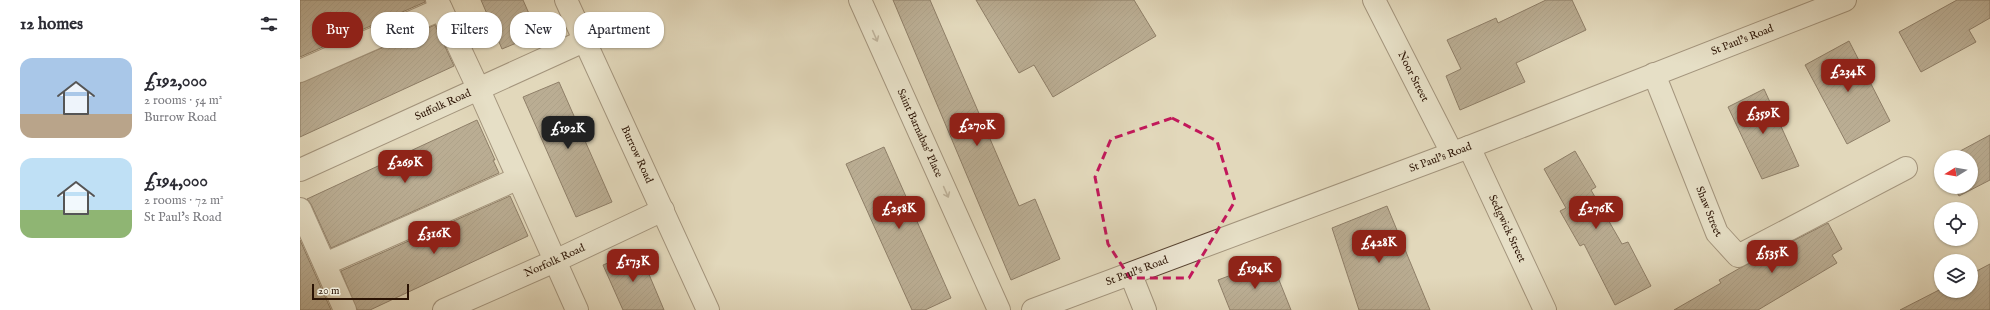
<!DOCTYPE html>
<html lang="en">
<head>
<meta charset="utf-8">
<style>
	:root { --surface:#fff; --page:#f2f2f3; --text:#2b2b33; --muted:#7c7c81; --accent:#8f2418 }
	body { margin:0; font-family:"IM FELL English",serif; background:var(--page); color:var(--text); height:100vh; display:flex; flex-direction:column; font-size:15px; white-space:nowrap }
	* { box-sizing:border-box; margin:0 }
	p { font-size:13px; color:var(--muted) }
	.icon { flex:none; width:22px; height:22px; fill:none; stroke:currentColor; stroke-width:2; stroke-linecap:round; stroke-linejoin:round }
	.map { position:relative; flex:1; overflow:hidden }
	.side { display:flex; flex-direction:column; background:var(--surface); width:300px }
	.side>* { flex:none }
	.top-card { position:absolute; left:12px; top:12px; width:380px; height:36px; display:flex; gap:8px }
	.needle { width:26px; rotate:259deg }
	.tools { position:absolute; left:1634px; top:150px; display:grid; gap:8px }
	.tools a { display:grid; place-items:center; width:44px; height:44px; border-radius:50%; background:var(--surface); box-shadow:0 1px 3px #0004; font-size:20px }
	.scale { position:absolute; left:12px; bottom:10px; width:97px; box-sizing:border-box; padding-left:4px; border:2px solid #2b1304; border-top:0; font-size:11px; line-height:14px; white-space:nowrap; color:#2b1304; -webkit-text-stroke:3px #ece6d3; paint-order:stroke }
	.price { position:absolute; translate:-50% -34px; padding:0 9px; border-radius:8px; background:var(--accent); color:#fff; font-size:13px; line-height:26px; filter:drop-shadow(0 1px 2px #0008) }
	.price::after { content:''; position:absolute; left:50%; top:24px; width:12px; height:9px; margin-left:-6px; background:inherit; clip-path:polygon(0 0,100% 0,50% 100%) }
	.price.on { background:#222; color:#fff }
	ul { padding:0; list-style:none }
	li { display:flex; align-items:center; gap:12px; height:100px; padding:0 20px }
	li span { display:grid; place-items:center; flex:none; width:112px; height:80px; border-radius:12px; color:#555 }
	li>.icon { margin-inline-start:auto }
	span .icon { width:48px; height:48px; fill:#fffc; stroke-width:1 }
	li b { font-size:17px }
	h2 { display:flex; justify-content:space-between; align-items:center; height:48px; padding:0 20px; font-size:17px }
	.chip { padding:0 14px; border-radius:16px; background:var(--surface); box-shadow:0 1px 3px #0004; font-size:14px; line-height:36px }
	.chip.on { background:var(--accent); color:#fff }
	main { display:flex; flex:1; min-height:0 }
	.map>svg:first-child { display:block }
	.building { fill:url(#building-hatch); stroke:#2b1304 }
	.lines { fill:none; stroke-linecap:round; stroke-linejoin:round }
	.minor-casing { stroke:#594432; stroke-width:24 }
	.minor { stroke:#ece6d3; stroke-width:22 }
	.oneway { stroke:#958776 }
	.marked { fill:none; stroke:#c2185b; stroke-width:3; stroke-dasharray:8 5; stroke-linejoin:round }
	.labels { text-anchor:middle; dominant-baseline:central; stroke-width:3.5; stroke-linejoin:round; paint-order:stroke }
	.street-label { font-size:11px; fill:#2b1304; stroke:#ece6d3 }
</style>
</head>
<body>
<main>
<section class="side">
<h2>12 homes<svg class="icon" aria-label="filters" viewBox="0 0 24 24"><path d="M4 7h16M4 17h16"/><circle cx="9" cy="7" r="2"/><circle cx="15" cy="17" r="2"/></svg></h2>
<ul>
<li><span style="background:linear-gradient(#a9c7e8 70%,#b9a48a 0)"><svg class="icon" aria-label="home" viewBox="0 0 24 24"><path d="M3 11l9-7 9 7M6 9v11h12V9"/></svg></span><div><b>£192,000</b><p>2 rooms · 54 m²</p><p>Burrow Road</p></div></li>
<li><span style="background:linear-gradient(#bfe0f5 65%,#8fb573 0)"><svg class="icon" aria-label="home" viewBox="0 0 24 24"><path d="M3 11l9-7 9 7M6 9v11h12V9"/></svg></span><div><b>£194,000</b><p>2 rooms · 72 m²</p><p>St Paul's Road</p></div></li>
</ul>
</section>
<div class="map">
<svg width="1690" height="310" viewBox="0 0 1690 310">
	<defs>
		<pattern id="building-hatch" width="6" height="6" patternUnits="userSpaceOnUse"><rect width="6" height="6" fill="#8a7963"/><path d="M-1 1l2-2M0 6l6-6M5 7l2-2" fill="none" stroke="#71624f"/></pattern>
	</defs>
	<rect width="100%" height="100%" fill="#e2d8bb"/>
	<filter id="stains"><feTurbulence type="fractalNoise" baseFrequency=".005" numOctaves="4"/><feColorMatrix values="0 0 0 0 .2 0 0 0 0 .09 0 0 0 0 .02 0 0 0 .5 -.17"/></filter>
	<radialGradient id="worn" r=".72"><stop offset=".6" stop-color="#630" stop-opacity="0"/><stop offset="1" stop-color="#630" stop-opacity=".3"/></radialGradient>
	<path class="building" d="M0 0H124L125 2 0 57Z
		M181 0H223L238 34 202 49Z
		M593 0H630L719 206 735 199 760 259 711 280Z
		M676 0H834L856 36 753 97 734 65 719 73Z
		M1246 0H1272L1286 30 1216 63 1225 82 1160 110 1146 76 1161 69 1147 40 1196 18 1198 23Z
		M1657 0H1690V18L1669 30 1676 42 1621 72 1599 32Z
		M135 25 154 66 0 137V83Z
		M1549 41 1590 121 1547 144 1505 65Z
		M259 82 312 202 276 217 223 97Z
		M1464 89 1499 166 1462 179 1428 107Z
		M177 120 195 160H193L199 173 31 248 11 204 7 199Z
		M1690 135V180L1659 196 1654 187H1671V157H1649Z
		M584 147 651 298 625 310H612L546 164Z
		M1275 151 1296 187 1291 190 1322 244 1328 242 1351 286 1315 305 1284 244 1280 246 1260 211 1266 208 1244 169Z
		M210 196 228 236 70 310H57L41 271Z
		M1087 206 1130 310H1059L1032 228Z
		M1528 223 1542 249 1532 255 1537 263 1458 310H1374L1421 283 1419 280 1440 268Z
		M0 240 31 310H0Z
		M339 250 348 272 364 310H323L303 265Z
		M971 260 991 310H930L918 280Z
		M1690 264V310H1600L1641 289V291H1671V274Z"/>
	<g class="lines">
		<defs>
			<g id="minor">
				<path d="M137 0 179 90 277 310"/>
				<path id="s1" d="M266 0 408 310"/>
				<path id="s2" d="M560 0 699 310"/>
				<path id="s3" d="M1074 0 1152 153"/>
				<path d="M0 71 141 9"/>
				<path id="s4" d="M1354 74 1417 233 1438 256 1606 168"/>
				<path id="s5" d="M1169 147 1245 310"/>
				<path id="s6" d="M0 170 286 40"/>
				<path d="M0 209 45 310"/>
				<path d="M25 264 217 179"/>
				<path d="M831 275 845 310"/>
				<path id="s7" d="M144 310 255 261 363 210"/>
				<path id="s8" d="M733 310 1169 147 1545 0"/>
			</g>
		</defs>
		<use href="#minor" class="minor-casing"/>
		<use href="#minor" class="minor"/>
	</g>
	<defs><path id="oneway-shaft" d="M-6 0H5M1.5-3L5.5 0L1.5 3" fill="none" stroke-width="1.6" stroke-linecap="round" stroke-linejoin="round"/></defs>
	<g class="oneway">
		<use href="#oneway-shaft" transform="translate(575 36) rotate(66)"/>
		<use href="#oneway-shaft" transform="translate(646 192) rotate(66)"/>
	</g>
	<path d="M0 0H1690V310H0ZM872 118 917 141 935 201 889 278H830L808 244 795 177 811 139Z" fill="#e2d8bb" fill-opacity=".55" fill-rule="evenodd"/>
	<path class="marked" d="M872 118 917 141 935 201 889 278H830L808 244 795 177 811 139Z"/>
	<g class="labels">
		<g class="street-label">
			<text stroke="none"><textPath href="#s8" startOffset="759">St Paul's Road</textPath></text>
			<text stroke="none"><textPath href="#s3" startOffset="86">Noor Street</textPath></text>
			<text stroke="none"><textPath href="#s6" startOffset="157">Suffolk Road</textPath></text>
			<text stroke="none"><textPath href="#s2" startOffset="146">Saint Barnabas' Place</textPath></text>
			<text stroke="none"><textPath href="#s1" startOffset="170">Burrow Road</textPath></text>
			<text stroke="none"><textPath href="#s8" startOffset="435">St Paul's Road</textPath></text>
			<text stroke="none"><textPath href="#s4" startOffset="148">Shaw Street</textPath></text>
			<text stroke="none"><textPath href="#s5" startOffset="90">Sedgwick Street</textPath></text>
			<text stroke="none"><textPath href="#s7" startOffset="121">Norfolk Road</textPath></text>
			<text stroke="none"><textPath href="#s8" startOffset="111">St Paul's Road</textPath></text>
		</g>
	</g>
	<rect width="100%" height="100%" filter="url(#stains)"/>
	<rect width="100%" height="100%" fill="url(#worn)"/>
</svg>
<div class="tools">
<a><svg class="needle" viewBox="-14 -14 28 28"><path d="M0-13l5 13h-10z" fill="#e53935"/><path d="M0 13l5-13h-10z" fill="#7c7c81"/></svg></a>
<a><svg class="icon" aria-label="locate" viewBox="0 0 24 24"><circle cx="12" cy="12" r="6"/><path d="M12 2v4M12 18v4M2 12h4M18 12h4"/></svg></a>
<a><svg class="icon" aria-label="layers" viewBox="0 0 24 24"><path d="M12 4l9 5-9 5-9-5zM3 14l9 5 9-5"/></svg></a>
</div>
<div class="scale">20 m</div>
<b class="price" style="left:1548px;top:93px">£234K</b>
<b class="price" style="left:1463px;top:135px">£359K</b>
<b class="price" style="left:677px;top:147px">£270K</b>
<b class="price on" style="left:268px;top:150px">£192K</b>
<b class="price" style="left:105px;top:184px">£269K</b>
<b class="price" style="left:599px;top:230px">£258K</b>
<b class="price" style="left:1296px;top:230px">£276K</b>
<b class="price" style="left:134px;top:255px">£316K</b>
<b class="price" style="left:1079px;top:264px">£428K</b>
<b class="price" style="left:1472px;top:274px">£535K</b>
<b class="price" style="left:333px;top:283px">£173K</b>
<b class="price" style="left:955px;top:290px">£194K</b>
<div class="top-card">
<a class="chip on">Buy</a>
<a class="chip">Rent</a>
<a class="chip">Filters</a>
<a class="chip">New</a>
<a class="chip">Apartment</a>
</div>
</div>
</main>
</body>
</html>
